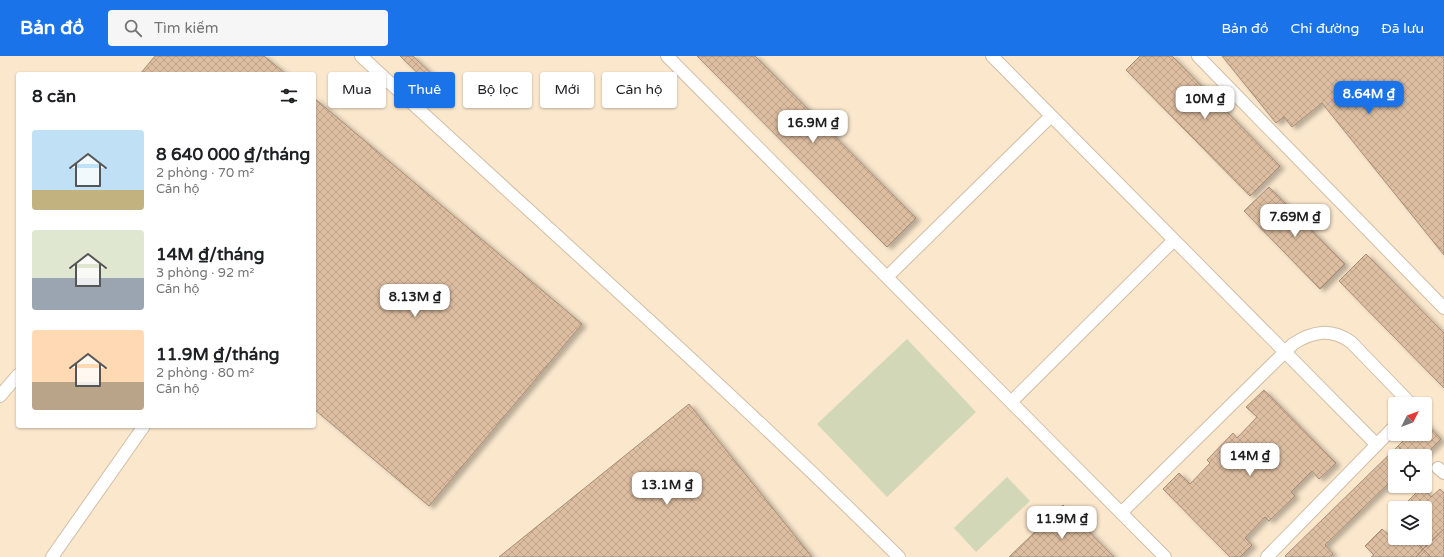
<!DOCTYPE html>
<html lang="vi">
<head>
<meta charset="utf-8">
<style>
	:root { --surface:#fff; --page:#f6f6f6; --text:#202124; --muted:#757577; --accent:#1a73e8 }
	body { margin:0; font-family:"Varela Round",sans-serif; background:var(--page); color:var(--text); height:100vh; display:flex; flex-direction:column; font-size:15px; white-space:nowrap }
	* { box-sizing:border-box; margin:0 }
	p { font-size:13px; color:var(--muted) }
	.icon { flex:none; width:22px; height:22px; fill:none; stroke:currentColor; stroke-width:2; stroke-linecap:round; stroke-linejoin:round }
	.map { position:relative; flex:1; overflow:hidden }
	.details { position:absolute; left:16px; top:16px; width:300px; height:356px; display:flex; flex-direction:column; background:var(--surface); border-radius:4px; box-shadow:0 1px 3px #0004 }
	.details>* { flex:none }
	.top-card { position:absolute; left:328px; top:16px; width:380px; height:36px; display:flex; gap:8px }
	.needle { width:26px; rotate:48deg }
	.tools { position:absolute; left:1388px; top:341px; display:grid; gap:8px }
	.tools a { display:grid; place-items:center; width:44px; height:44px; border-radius:4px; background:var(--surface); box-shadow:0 1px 3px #0004; font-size:20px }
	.price { position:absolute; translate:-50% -34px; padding:0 9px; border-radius:8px; background:#fff; color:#222; font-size:13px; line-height:26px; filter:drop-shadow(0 1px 2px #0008) }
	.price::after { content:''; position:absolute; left:50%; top:24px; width:12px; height:9px; margin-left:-6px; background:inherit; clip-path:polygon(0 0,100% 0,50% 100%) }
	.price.selected { background:var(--accent); color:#fff }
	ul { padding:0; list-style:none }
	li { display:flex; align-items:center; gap:12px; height:100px; padding:0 16px }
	li span { display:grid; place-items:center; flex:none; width:112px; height:80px; border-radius:4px; color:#555 }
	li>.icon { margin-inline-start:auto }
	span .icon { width:48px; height:48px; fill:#fffc; stroke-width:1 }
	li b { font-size:17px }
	h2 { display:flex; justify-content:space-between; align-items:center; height:48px; padding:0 16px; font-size:17px }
	.pill { padding:0 14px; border-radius:4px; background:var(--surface); box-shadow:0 1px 3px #0004; font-size:14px; line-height:36px }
	.pill.selected { background:var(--accent); color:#fff }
	header { display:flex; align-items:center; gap:24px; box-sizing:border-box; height:56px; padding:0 20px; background:var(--accent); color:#fff }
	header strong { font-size:19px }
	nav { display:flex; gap:22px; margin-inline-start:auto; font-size:14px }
	.search { width:280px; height:36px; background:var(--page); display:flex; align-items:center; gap:10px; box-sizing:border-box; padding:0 14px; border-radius:4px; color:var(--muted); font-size:15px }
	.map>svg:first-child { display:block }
	.grass { fill:#d2d8b7 }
	.building { fill:url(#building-cross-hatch); stroke:#a58e79; filter:url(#shadow) }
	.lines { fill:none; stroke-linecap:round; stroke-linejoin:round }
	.lane-casing { stroke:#d1bea5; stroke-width:14 }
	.lane { stroke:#fff; stroke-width:12 }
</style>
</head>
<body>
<header>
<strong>Bản đồ</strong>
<div class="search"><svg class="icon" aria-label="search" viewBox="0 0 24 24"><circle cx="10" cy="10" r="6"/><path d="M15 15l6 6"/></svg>Tìm kiếm</div>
<nav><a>Bản đồ</a><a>Chỉ đường</a><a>Đã lưu</a></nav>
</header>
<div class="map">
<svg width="1444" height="501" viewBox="0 0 1444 501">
	<defs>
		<pattern id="building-cross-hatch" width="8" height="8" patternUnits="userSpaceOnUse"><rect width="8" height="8" fill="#ddbea1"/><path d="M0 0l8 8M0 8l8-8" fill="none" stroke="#bea38a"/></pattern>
		<filter id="shadow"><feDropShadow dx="4.5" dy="2.5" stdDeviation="2" flood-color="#0004"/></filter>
	</defs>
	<rect width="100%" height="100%" fill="#fae7cc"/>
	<path class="grass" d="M907 283 976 356 887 441 817 368Z
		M1007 421 1030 445 976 496 954 472Z"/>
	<path class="building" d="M155 0H264L286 18H140Z
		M400 0H413L436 22 430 29Z
		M697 0H755L916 162 887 191Z
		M1140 0H1172L1280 110 1250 140 1126 14Z
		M1222 0H1444V199L1322 47 1292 71 1284 61 1276 67Z
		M314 42 582 268 429 450 314 353Z
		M1269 131 1345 208 1320 233 1244 155Z
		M1366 198 1444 277V332L1339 225Z
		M1264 334 1336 407 1319 423 1312 415 1291 436 1295 440 1269 465 1265 461 1245 482 1252 489 1240 501H1230L1163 433 1179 417 1190 428 1210 407 1207 404 1233 377 1237 382 1257 361 1246 351Z
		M689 348 812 501H499Z
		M1425 366 1441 383 1424 400H1408L1398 390 1410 378H1425Z
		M1398 390 1408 400H1395V421L1325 489 1333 498 1329 501H1286L1285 500Z
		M1422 431 1431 441 1440 433 1444 437V473L1423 493 1412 482H1425V452H1405L1403 450Z
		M1063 449 1114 501H1009Z
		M1382 473 1391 481 1395 477V482H1412L1423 493 1416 501H1371L1374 499 1365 490Z
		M1444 473V501H1431L1423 493Z
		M1423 493 1431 501H1416Z"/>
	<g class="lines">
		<defs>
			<path id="lane" d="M361 0C541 167 725 329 899 501
				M667 0 1165 501
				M992 0 1377 389
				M1198 0 1444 252
				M887 221 1051 60
				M0 340 18 319
				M1011 346 1174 184
				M1438 412 1444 417
				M1121 457 1293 288C1313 275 1331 272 1351 286L1411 348
				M52 501 144 370
				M1267 501 1395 370"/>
		</defs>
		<use href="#lane" class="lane-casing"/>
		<use href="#lane" class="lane"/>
	</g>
</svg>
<div class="tools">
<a><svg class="needle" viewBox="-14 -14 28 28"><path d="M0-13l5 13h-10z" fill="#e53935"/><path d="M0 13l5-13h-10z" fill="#757577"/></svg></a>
<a><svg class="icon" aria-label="locate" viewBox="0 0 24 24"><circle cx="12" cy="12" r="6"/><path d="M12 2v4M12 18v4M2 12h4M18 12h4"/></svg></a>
<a><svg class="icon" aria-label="layers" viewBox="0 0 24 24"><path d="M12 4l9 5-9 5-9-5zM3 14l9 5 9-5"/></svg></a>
</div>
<b class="price selected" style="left:1369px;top:59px">8.64M ₫</b>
<b class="price" style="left:1205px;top:64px">10M ₫</b>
<b class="price" style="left:813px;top:88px">16.9M ₫</b>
<b class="price" style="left:1295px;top:182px">7.69M ₫</b>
<b class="price" style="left:415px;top:262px">8.13M ₫</b>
<b class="price" style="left:1250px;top:421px">14M ₫</b>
<b class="price" style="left:667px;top:450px">13.1M ₫</b>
<b class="price" style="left:1062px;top:484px">11.9M ₫</b>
<div class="top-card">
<a class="pill">Mua</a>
<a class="pill selected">Thuê</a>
<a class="pill">Bộ lọc</a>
<a class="pill">Mới</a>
<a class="pill">Căn hộ</a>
</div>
<section class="details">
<h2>8 căn<svg class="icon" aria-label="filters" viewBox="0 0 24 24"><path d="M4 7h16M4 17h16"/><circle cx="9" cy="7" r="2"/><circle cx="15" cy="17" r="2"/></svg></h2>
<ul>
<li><span style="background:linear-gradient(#bfe0f5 75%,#c2b280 0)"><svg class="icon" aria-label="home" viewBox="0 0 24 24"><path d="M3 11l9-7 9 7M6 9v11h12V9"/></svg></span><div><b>8 640 000 ₫/tháng</b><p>2 phòng · 70 m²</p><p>Căn hộ</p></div></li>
<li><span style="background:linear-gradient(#dfe7d0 60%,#9aa5b1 0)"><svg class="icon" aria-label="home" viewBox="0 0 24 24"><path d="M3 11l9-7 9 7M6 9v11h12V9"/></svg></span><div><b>14M ₫/tháng</b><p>3 phòng · 92 m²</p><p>Căn hộ</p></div></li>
<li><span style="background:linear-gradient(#ffd9b3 65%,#b9a48a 0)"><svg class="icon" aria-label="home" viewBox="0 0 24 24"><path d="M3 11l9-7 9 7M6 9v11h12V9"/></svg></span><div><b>11.9M ₫/tháng</b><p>2 phòng · 80 m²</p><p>Căn hộ</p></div></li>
</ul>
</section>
</div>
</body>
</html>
